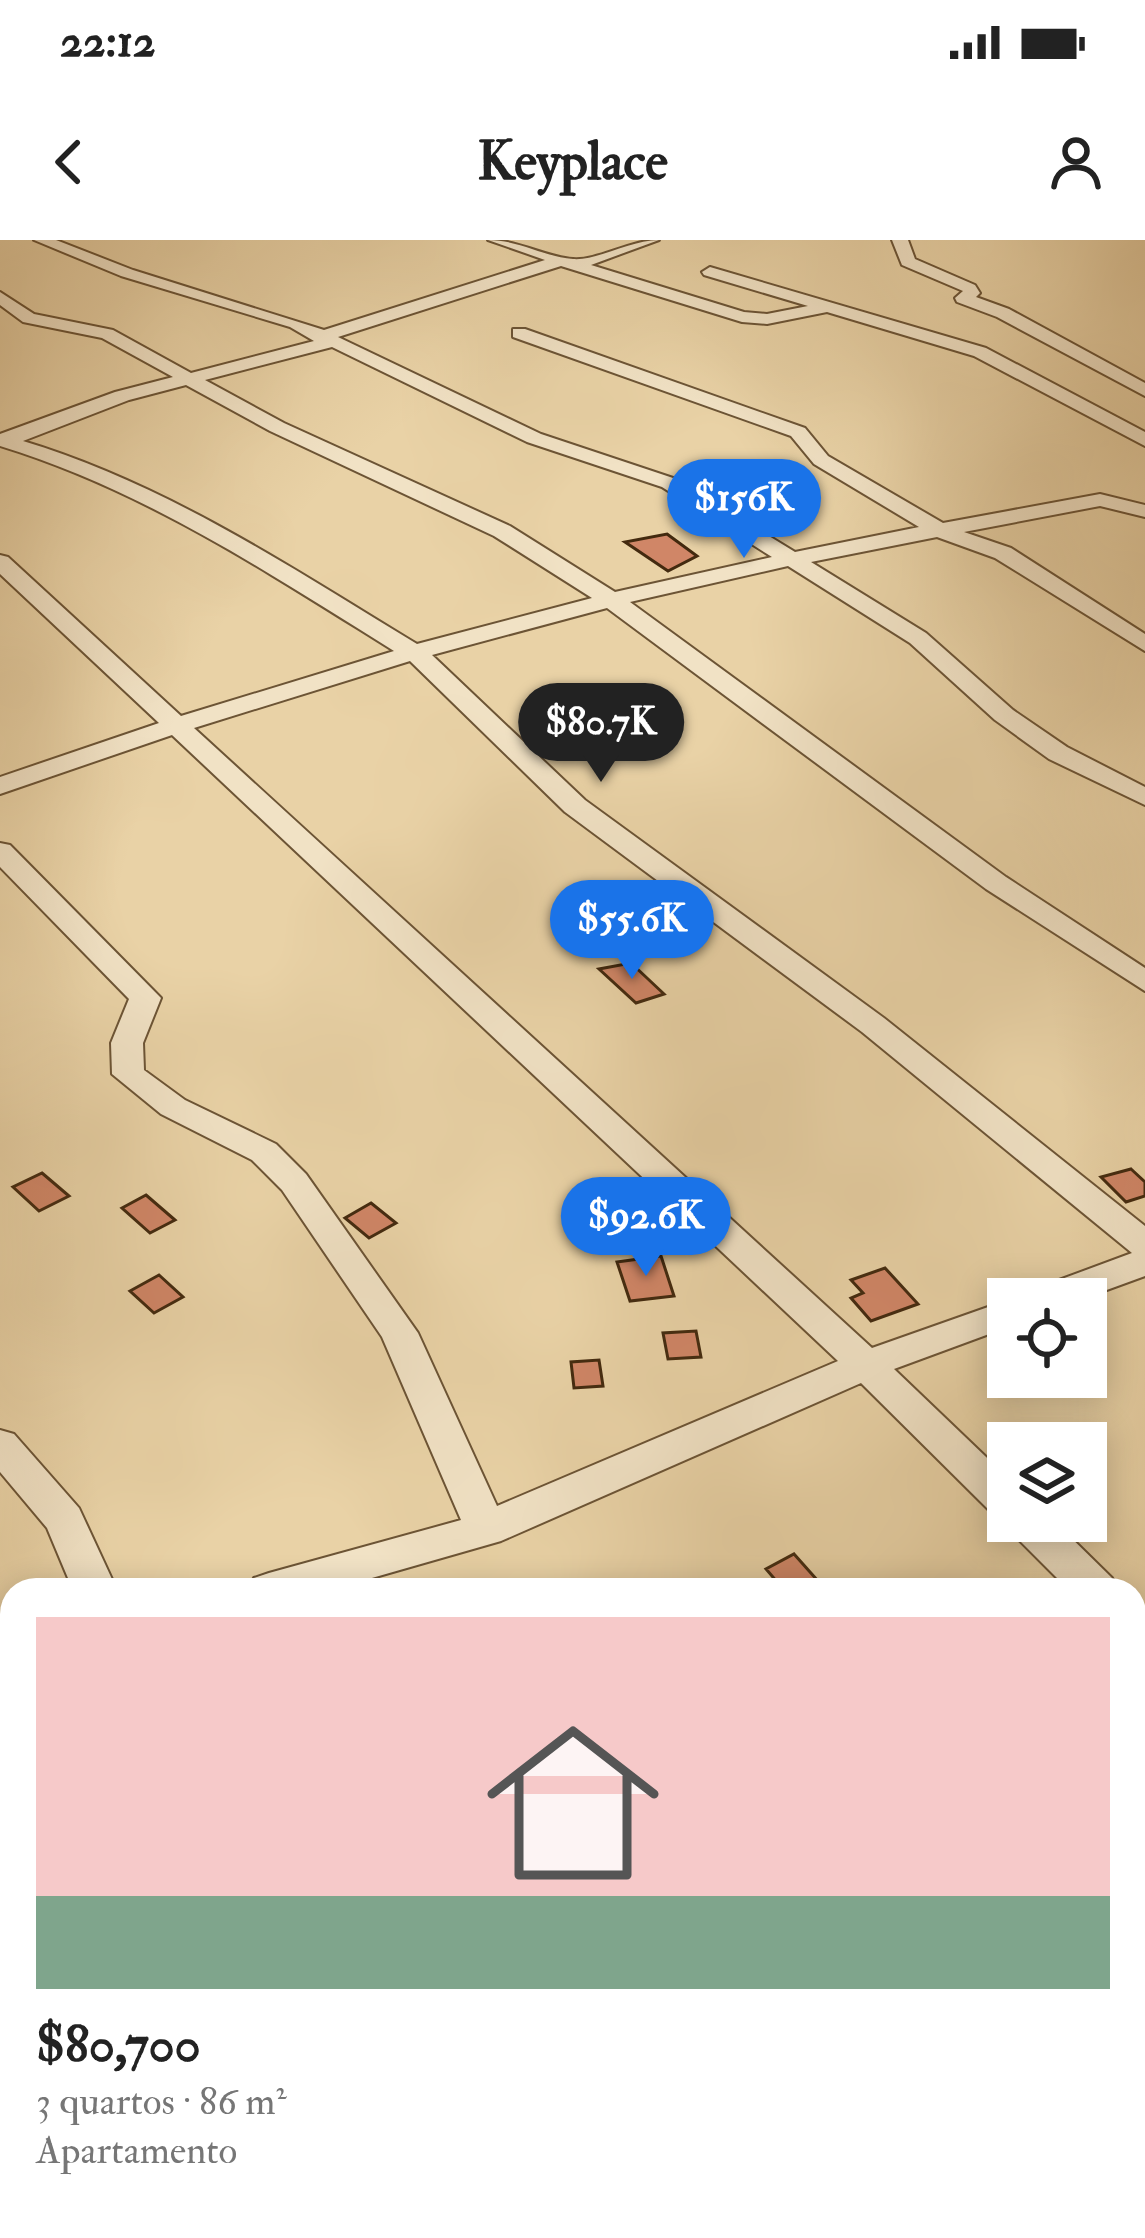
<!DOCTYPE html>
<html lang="pt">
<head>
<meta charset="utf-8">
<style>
	:root { --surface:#fff; --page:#f6f6f6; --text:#222; --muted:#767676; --accent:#1a73e8 }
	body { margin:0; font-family:"IM FELL Double Pica",serif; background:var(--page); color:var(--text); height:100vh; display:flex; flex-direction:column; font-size:45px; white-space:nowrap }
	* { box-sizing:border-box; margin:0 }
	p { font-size:39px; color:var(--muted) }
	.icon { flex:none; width:66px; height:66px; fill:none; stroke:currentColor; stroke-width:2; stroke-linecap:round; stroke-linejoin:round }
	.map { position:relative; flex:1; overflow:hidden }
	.side { position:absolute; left:0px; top:1338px; width:1146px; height:660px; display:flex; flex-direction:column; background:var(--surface); border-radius:36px 36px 0 0; box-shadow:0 6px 30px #0003 }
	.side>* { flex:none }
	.tools { position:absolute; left:987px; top:1038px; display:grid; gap:24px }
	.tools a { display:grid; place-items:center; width:120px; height:120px; border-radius:0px; background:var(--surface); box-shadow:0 6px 30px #0003; font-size:60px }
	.price { position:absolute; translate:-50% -102px; padding:0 27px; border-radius:42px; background:var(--accent); color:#fff; font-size:39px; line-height:78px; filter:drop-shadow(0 3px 6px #0008) }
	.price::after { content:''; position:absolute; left:50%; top:72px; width:36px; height:27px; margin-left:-18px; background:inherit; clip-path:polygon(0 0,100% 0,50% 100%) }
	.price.on { background:#222; color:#fff }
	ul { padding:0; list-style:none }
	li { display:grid; align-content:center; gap:24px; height:636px; padding:0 36px }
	li span { display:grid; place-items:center; height:372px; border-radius:0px; color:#555 }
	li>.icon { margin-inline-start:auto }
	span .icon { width:216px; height:216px; fill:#fffc; stroke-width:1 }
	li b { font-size:51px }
	.status { display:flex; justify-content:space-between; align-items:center; height:84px; padding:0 60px; background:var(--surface); direction:ltr }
	.status svg { height:33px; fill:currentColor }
	header { display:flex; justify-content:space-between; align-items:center; height:156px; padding:0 36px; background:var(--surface); font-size:54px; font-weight:700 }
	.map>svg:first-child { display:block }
	.building { fill:#d08667; stroke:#432a0f; stroke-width:3 }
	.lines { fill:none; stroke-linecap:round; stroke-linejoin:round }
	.minor-casing { stroke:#6c5435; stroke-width:4 }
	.minor { fill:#f1e2c5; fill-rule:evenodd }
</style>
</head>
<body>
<div class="status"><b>22:12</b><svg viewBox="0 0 49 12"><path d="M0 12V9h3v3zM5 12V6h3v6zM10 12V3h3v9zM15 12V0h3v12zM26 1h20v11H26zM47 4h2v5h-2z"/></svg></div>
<header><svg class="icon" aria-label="back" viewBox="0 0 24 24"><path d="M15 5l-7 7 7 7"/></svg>Keyplace<svg class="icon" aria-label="person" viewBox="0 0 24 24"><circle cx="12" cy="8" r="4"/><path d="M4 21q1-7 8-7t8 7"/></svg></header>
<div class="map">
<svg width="1145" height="1998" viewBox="0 0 1145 1998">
	<rect width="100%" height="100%" fill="#e9d2a6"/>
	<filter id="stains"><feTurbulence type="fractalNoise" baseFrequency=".00167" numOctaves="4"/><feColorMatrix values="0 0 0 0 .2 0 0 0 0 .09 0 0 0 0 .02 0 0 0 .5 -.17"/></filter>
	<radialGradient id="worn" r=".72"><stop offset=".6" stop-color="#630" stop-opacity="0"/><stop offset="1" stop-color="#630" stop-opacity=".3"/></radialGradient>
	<path class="building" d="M667 294 697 316 668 331 625 302Z
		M631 723 664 754 636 763 599 729Z
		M1131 929 1145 942V956L1126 962 1101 937Z
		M42 933 69 956 39 971 13 947Z
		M146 955 175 980 150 993 122 968Z
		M371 963 396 983 369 998 345 978Z
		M661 1016 674 1056 630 1061 617 1022Z
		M885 1028 918 1064 871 1081 851 1058 863 1053 851 1040Z
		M159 1035 183 1057 154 1073 130 1051Z
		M696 1091 701 1117 668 1119 663 1093Z
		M599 1120 603 1146 574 1148 571 1122Z
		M794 1314 826 1350H784L766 1329Z"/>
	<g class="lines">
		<defs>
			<path id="minor" d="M34 0H56L133 30 324 90 545 20 488 0C519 0 545 17 573 19 597 21 630 0 659 0L591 25 744 72 767 74 808 66 704 35 702 32 710 27 986 108 1145 192V206L974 116 827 72 767 84 742 82 561 26 338 97 541 194 676 239 795 312 919 287 814 224 791 196 513 97V89H525L805 188 828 216 943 283 1100 254 1145 265V277L1100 266 964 292 1011 308 1145 394V411L995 318 937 297 811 322 926 393 1013 470 1067 507 1145 547V565L1049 519 995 480 910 403 788 326 630 362 1006 637 1145 728V751L986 649 607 368 432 415 585 560 884 778 1145 986V1036L1082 1059H1026L1032 1050 1132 1013 862 792 565 572 410 421 194 488 872 1108 1008 1060V1087L894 1129 1008 1238V1281H1054L1112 1338 1119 1350H1069L1012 1293 1006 1281 1007 1279 993 1274 861 1143 501 1301 330 1350H247L254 1338 269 1333 461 1280 382 1097 282 950 252 920 161 874 112 834 111 803 129 759 0 627V603L10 605 161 758 143 803 144 830 185 860 276 904 306 934 418 1093 497 1266 838 1121 172 495 0 554V537L159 483 0 334V315L8 317 181 476 394 411C267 332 144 250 0 206V194L115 152 173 137 102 98 23 82 0 65V52L34 74 113 90 191 133 314 101 290 87 121 36ZM332 107 527 202 662 247 772 317 615 352 510 286 284 183 205 140ZM186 145 270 191 494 296 592 358 417 404C290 327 166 244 23 201L129 160Z
				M892 0H908L915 19 975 45 980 53 976 57 1009 69 1145 143V156L997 77 957 62 955 58 963 51 902 25Z
				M0 1190 14 1194 79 1268 117 1350H73L47 1288 0 1232Z
				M1134 1368 1145 1372V1415L1134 1411Z
				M12 1399V1437L0 1440V1402Z
				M1145 1666V1717L1134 1722V1671Z
				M432 1986H490L495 1998H437Z
				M671 1986H740L735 1998H666Z"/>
		</defs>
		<use href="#minor" class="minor-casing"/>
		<use href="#minor" class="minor"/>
	</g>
	<rect width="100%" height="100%" filter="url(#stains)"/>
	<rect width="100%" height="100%" fill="url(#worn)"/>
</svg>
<div class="tools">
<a><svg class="icon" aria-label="locate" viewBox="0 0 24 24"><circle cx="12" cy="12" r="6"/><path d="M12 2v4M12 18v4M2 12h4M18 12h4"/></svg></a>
<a><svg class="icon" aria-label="layers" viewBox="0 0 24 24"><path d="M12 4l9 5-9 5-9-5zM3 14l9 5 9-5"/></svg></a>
</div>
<b class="price" style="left:744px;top:321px">$156K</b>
<b class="price on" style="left:601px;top:545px">$80.7K</b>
<b class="price" style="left:632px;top:742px">$55.6K</b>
<b class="price" style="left:646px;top:1039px">$92.6K</b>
<section class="side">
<ul>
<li><span style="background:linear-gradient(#f6c9c9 75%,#7fa58c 0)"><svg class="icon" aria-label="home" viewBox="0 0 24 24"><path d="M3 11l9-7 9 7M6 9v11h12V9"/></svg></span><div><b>$80,700</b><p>3 quartos · 86 m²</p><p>Apartamento</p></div></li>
</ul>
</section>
</div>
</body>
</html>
